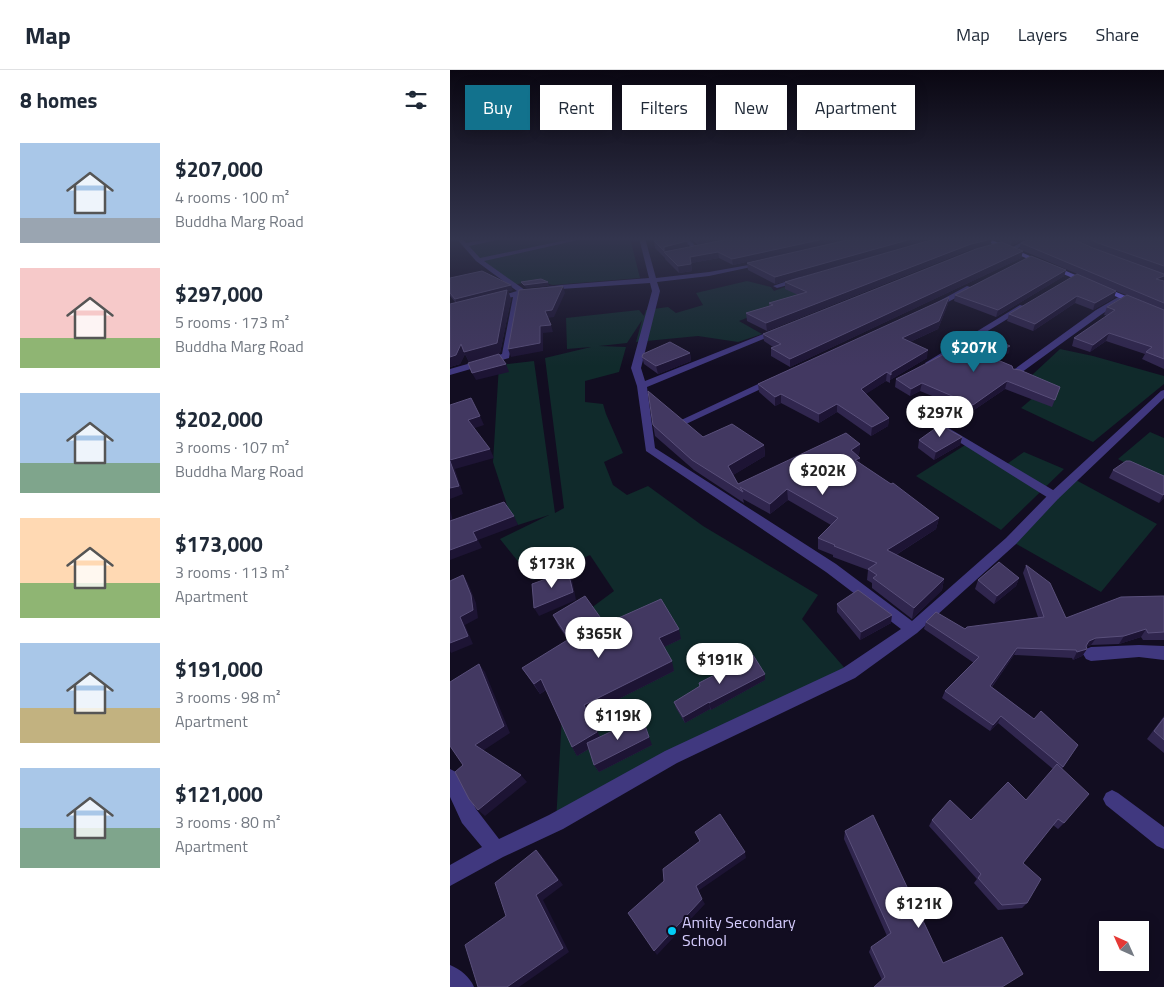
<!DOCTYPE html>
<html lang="en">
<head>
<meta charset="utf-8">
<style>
	:root { --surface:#fff; --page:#f2f2f3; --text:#1f2937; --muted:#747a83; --line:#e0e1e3; --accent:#12728d }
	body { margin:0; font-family:"Titillium Web",sans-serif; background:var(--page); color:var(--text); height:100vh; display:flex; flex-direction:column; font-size:19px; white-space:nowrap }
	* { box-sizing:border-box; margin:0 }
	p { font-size:16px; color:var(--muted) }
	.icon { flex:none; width:28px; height:28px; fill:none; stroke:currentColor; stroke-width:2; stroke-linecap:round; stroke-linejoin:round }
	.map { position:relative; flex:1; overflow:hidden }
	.panel { display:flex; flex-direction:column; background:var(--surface); width:450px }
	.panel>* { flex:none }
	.guide { position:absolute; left:15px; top:15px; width:475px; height:45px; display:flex; gap:10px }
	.needle { width:32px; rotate:315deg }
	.fabs { position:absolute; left:649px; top:851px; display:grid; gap:10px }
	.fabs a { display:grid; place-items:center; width:50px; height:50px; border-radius:0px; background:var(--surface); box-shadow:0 2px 12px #0003; font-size:25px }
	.price { position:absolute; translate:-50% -42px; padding:0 11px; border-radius:18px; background:#fff; color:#222; font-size:16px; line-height:32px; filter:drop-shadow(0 1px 2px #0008) }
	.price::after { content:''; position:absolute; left:50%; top:30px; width:15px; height:11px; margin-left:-8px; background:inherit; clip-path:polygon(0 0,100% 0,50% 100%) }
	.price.active { background:var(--accent); color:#fff }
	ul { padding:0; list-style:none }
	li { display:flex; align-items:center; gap:15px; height:125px; padding:0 20px }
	li span { display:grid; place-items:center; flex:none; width:140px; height:100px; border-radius:0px; color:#555 }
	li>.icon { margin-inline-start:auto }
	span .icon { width:60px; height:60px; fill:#fffc; stroke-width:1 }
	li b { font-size:21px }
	h2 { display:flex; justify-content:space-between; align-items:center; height:60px; padding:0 20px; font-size:21px }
	.pill { padding:0 18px; border-radius:0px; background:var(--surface); box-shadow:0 2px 12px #0003; font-size:18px; line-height:45px }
	.pill.active { background:var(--accent); color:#fff }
	header { display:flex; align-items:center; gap:30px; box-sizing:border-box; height:70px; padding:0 25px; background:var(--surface); border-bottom:1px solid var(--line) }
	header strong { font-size:24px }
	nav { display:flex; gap:28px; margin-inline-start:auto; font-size:18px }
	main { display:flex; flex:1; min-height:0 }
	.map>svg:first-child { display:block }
	.green { fill:#102a2b }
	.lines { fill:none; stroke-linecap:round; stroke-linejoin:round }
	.lane { fill:#40387f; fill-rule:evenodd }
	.street { fill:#40387f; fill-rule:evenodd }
	.secondary { fill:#7465fe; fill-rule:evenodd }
	.wall { fill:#30264e }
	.shaded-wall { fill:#1d1434 }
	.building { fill:#423861; stroke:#594f7a }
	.poi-dot { fill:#02ccf6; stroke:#120d21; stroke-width:2 }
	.labels { text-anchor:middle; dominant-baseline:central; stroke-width:4; stroke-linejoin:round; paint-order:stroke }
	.near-poi-label { font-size:16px; fill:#d6cdff; stroke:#120d21; text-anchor:start }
</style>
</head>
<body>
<header>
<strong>Map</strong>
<nav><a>Map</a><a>Layers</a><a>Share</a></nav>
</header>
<main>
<section class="panel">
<h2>8 homes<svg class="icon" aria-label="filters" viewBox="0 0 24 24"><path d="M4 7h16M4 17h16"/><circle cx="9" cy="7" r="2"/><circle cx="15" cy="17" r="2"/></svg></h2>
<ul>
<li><span style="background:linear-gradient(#a9c7e8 75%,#9aa5b1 0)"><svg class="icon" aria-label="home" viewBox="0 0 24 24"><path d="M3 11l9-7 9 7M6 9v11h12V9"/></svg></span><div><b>$207,000</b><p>4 rooms · 100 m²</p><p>Buddha Marg Road</p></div></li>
<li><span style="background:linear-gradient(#f6c9c9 70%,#8fb573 0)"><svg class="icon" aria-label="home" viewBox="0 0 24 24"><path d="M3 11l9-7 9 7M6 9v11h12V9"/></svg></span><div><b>$297,000</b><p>5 rooms · 173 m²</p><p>Buddha Marg Road</p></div></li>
<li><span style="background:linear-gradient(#a9c7e8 70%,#7fa58c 0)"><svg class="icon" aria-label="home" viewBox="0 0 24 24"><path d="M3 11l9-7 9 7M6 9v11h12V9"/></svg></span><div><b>$202,000</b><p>3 rooms · 107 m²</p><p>Buddha Marg Road</p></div></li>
<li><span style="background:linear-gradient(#ffd9b3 65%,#8fb573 0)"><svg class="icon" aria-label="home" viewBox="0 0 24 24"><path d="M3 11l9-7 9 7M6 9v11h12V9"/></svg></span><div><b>$173,000</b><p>3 rooms · 113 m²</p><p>Apartment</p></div></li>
<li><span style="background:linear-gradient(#a9c7e8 65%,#c2b280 0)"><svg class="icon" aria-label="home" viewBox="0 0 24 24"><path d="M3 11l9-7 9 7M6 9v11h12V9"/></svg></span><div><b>$191,000</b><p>3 rooms · 98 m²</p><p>Apartment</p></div></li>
<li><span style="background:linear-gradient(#a9c7e8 60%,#7fa58c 0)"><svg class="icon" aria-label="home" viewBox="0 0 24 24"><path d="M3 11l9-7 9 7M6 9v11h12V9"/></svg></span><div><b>$121,000</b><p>3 rooms · 80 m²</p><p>Apartment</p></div></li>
</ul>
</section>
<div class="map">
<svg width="714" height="917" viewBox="0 0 714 917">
	<rect width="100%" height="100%" fill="#120d21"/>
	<path class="green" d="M17 168H180L190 208 103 215 85 210 64 215 25 187 12 175Z
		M297 211 321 217 324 221 340 215 356 224 289 251 312 264 288 272 248 266 186 272 192 250 177 273 149 276 176 277 169 302 135 311V332L153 334 156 344 173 383 154 392 163 415 177 425 198 416 253 456 368 525 352 549 399 603 106 752 117 556 164 521 140 485 83 510 50 469 99 445 68 455 59 441 43 392 49 295 84 291 105 443 114 438 95 288 141 277 117 279 116 248 189 240 194 246 196 240 218 237 226 243 253 235 246 223Z
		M610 279 643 286 714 306V314L643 372 571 338 597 316 582 305Z
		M700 362 714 368V414L668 389Z
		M520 372 554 396 574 382 614 399 551 460 466 406Z
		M624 409 707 454 651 522 561 471Z"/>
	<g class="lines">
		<path class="lane" d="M485 350 608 423 609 426 608 429H600L482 355V351Z
			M0 895C10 899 20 907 24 917H0Z"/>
		<path class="street" d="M6 168H12L16 173 44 168H57L19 176 30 188 126 168H137L34 191 75 220 111 215 199 208 189 168H195L206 208 259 202 315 192V194L259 206 207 212 210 221 191 298 195 311 326 259 333 261 197 317 205 378 386 494 462 551 556 468 600 423 711 321 714 320V328L608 429 566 474 467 563 405 608 227 693 113 759 53 787 0 816V795L32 777 12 753 0 727V699L6 702 26 739 49 769 99 745 215 681 393 598 451 559 376 502 196 381 187 316 181 298 202 221 200 213 111 219 70 225 59 288 0 305V299L52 284 63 227 44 231 40 229 67 221 26 191Z
			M231 168H237L249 179 244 180Z
			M580 168H588L562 181 557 180Z
			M349 207 353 209 352 211 327 218 323 216Z
			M517 216 524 218 487 238 480 236Z
			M670 226 677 228 652 244 568 305H562V301L646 240Z
			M570 235 577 237 482 295 479 296 475 293Z
			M323 307 328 310 326 312 236 354 232 355 227 352Z
			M689 575 714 576V590L689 587 641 591 636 589 633 584 636 579 641 577Z
			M662 720 668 723 714 757V779L707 776 656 735 653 729 656 723Z"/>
		<path class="secondary" d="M529 168H537L714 242V247Z"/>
	</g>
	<path class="wall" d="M210 168H234L237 171 238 177 248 175 240 168H487L325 214 298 200 297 193 400 169 283 195 269 188 241 193 242 201 229 203 215 189V187V188L205 178 204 171 211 170Z
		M541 168H576L561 176Z
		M623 168H714V299L692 289 695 284 656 271 640 282 622 276 624 268 657 246 654 245 657 237 676 225 666 221 664 228 643 240 625 233 583 261 557 251 559 244 639 209 569 179 571 173 646 179Z
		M542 169 540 175 519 180 317 261 297 251 296 243 319 236V233L348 225 335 219V212Z
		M573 181 571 188 340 297 321 286V278L323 277 314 271 313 264Z
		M616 200 614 206 546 247 504 231 505 225Z
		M0 208 63 220 58 221 61 229 50 283 19 292 15 284 10 294 0 297V234L6 233 0 226Z
		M499 227 498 234 488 259 460 272 477 288 440 310V313L436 311 415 324 439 348 438 356 421 366 387 342 369 353 331 333 325 336 309 322 308 314Z
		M240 283 241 291 208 304 194 294 192 287Z
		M559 283 545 289 563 299 610 317 602 337 555 319 521 342 470 321 460 326 445 317 446 309Z
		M203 355 253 367 314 375 315 386 283 405 288 414 410 374 409 384 408 385 410 393 489 448 486 459 446 485 494 509 492 520 462 549 422 518V513L417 510 418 500 383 487V485L368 479V468L381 455 338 430 320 444 293 429 294 433 244 400 205 366Z
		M512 367 510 375 484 390 468 378 469 370Z
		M663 400 714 406V428L709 433 659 408Z
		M576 495 616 548 714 526V570H693L691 567 669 574 641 575 636 577 637 579 632 586 623 590 622 588 564 585 542 617 584 649 628 675 612 699 614 753 608 759 603 755 573 793 577 833 572 838 548 840 524 813 527 809 479 756 482 750H521L576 730 603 699 548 653 540 661 492 628 495 621 524 593 474 559 476 552 515 559 588 547 573 503Z
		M569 508 566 516 544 534 525 519 528 510Z
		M387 534 441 553 410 570 387 542Z
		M103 545 231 569 214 577 224 601 139 644 150 667 202 675 149 702 144 695 139 679 127 686 122 677 96 620 90 624 72 598 118 570 108 555Z
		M315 604V610L261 640 260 639 235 653 226 638 224 632 249 617V613Z
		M714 646V683L697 669Z
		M395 761 493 893 432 910 419 882 421 877 437 866 394 769Z"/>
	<path class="shaded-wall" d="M256 168H286L249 176 248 170Z
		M378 168H406L283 195 282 189Z
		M465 168H487L325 214V207Z
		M566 168H576L561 176 562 169Z
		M542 169 540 175 519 180 317 261 316 253 521 174Z
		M237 171 238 178 214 182 215 188 214 181V177Z
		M573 181 571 188 340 297V289Z
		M268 182 269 188 241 193 240 187Z
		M241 194 242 201 229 203 228 196Z
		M616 200 614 206 546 247 548 240Z
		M714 206V212L706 209Z
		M98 212 99 216 76 218 74 215Z
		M61 215 63 220 58 221 61 229 50 283 19 292 15 284 10 294 0 297V287L7 234 5 229Z
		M113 216 115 223 104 247 97 248 95 241Z
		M666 221 664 228 643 240 645 233Z
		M627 226 625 233 583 261 585 254Z
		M499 227 498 234 488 259 451 276 452 268Z
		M101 255 103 262 93 263V281L61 287 58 279 90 256Z
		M659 263 656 271 640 282 643 275Z
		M560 276 559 283 536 293 538 286Z
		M478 280 477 288 440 310 441 302Z
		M240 283 241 291 208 304 206 296Z
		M56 294 59 302 26 310 22 303Z
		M437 302 436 311 410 328 411 319Z
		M557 311 555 319 521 342 523 335Z
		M472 313 470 321 460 326 461 319Z
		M331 324V333L325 336V327Z
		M387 334V342L369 353V344Z
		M30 346 34 355 22 359 18 350Z
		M439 348 438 356 421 366 422 357Z
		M512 367 510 375 484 390 486 382Z
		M410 374 409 384 400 390 401 380Z
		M314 375 315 386 280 407 278 396Z
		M40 379 44 388 5 399 13 424 0 429V390Z
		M410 388V398L405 390Z
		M337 419 338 430 320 444V434Z
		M714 424V428L709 433Z
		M0 439 5 460 0 451Z
		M64 446 68 455 28 470 32 478 0 490V480L23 462Z
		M489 448 486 459 436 491 437 480Z
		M118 501 122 509 126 530 89 546 84 538Z
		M13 505 18 513 26 533 28 548 15 555 23 574 1 583 0 581V573L10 547Z
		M569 508 566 516 544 534 547 526Z
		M494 509 492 520 462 549 464 538Z
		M442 545 441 553 410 570 411 562Z
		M229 559 231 569 212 578 209 568Z
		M696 559 691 567 669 574 674 566Z
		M646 568 641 575 634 578 639 571Z
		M567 578 564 585 537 623 540 616Z
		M637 579 632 586 623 590 627 582Z
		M222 591 224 601 139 644 152 671 127 686 122 677 134 635Z
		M29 594 35 602 60 663 31 682 25 675Z
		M315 604V610L261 640 259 633Z
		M91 609 97 619 90 624 84 614Z
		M259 632 260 639 235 653 233 647Z
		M551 646 548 653 540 661 543 655Z
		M192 647 202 675 149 702 144 695Z
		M71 705 77 712 35 746 28 740Z
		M86 780 92 786 113 815 93 830 119 882 69 917H57L86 825Z
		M295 782 296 788 248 821 246 816Z
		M252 829 255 834 207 885 204 881Z"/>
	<path class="building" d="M211 168H234L237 171 214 177V181L204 171 213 170Z
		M246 168H256L248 170Z
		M284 168H378L282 189 268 182 240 187 241 194 228 196 214 182Z
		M406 168H465L325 207 297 193Z
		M488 168H540L542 169 521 174 316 253 296 243 323 235 319 233 357 222 335 212Z
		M581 168H621L643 178 714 204V206L706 209 714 211V233L571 173Z
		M638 168H714V196L648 173Z
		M551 172 573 181 340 289 321 278 331 274 313 264 526 179Z
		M581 186 616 200 548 240 505 225Z
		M32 201 61 215 5 229 0 223V208Z
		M627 204 666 221 645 233 627 226 585 254 559 244Z
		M91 209 98 212 74 215 71 212Z
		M113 216 102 240 95 241 101 255 90 256V273L58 279 69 220Z
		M57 220 47 273 14 282 11 274 6 285 0 287V234Z
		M677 225 714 240V289L696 282 702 277 659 263 643 275 624 268 665 240 657 237Z
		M499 227 489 251 452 268 478 280 441 302V305L437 302 411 319 439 348 422 357 387 334 369 344 331 324 325 327 308 314Z
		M533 264 560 276 538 286 562 296 563 299 570 300 610 317 605 330 557 311 523 335 472 313 461 319 446 309Z
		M220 272 240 283 206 296 192 287 193 284Z
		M49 284 56 294 22 303 18 293Z
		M198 321 253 367 282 354 314 375 278 396 288 414 396 363 410 374 401 380 410 388 405 390 441 414 443 413 489 448 437 480 494 509 464 538 423 508 427 505 418 499 427 493 384 476 385 475 368 468 388 448 337 419 320 434 290 417 293 422 242 390 203 355Z
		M21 328 30 346 18 350 40 379 0 390V335Z
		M490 355 512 367 486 382 469 370Z
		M0 391 9 416 0 418Z
		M676 391H680L714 406V424L713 425 663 400Z
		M54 432 64 446 23 462 27 470 0 480V451Z
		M549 492 569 508 547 526 528 510Z
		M576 495 600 513 616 548 671 527 714 526V562L698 563 696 559 674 566 646 568 639 571 636 576 637 579 627 582 626 580 567 578 540 616 584 649 591 641 628 675 613 697 551 646 543 655 495 621 529 587 476 552 486 542 515 559 517 557 594 547Z
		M118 501 123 522 84 538 82 514Z
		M13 505 21 525 23 540 10 547 18 566 0 573V511Z
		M408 520 442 545 411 562 387 534Z
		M135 526 155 554 211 529 229 559 209 568 222 591 134 635 147 662 122 677 91 609 84 614 72 598 119 569 103 545Z
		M303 585 315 604 259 633V632L233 647 224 632 250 616 249 613Z
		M29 594 54 656 25 675 71 705 28 740 19 729 5 702 13 695 0 676V612Z
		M192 647 199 667 144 695 137 673Z
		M714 648V670L704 661Z
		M607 694 639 724 614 753 608 749 573 793 591 809 577 833 552 835 528 808 531 804 482 750 500 730 521 750 558 712 576 730Z
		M270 744 295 782 246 816 252 829 204 881 178 843 214 811 213 799 250 771 245 762Z
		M423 745 493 893 552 867 573 904 552 917H424L435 907 421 877 441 863 395 761Z
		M86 780 108 810 86 825 113 878 57 917H28L15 875 56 846 45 813Z"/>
	<linearGradient id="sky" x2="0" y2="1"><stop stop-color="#0a0712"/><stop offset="0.57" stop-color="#33354e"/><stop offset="1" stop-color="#33354e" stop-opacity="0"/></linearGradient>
	<rect width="714" height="296" fill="url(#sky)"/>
	<circle class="poi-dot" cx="222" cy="861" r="5"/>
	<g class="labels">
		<g class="near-poi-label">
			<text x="232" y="852">Amity Secondary<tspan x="232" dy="18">School</tspan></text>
		</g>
	</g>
</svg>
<div class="fabs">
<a><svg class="needle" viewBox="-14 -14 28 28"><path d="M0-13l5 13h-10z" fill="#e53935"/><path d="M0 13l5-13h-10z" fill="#747a83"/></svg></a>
</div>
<b class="price active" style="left:524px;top:303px">$207K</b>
<b class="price" style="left:490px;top:368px">$297K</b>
<b class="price" style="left:373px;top:426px">$202K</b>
<b class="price" style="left:102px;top:519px">$173K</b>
<b class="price" style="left:149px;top:589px">$365K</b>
<b class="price" style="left:270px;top:615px">$191K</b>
<b class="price" style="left:168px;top:671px">$119K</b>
<b class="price" style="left:469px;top:859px">$121K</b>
<div class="guide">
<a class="pill active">Buy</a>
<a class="pill">Rent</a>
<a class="pill">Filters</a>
<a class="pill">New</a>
<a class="pill">Apartment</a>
</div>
</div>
</main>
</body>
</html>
